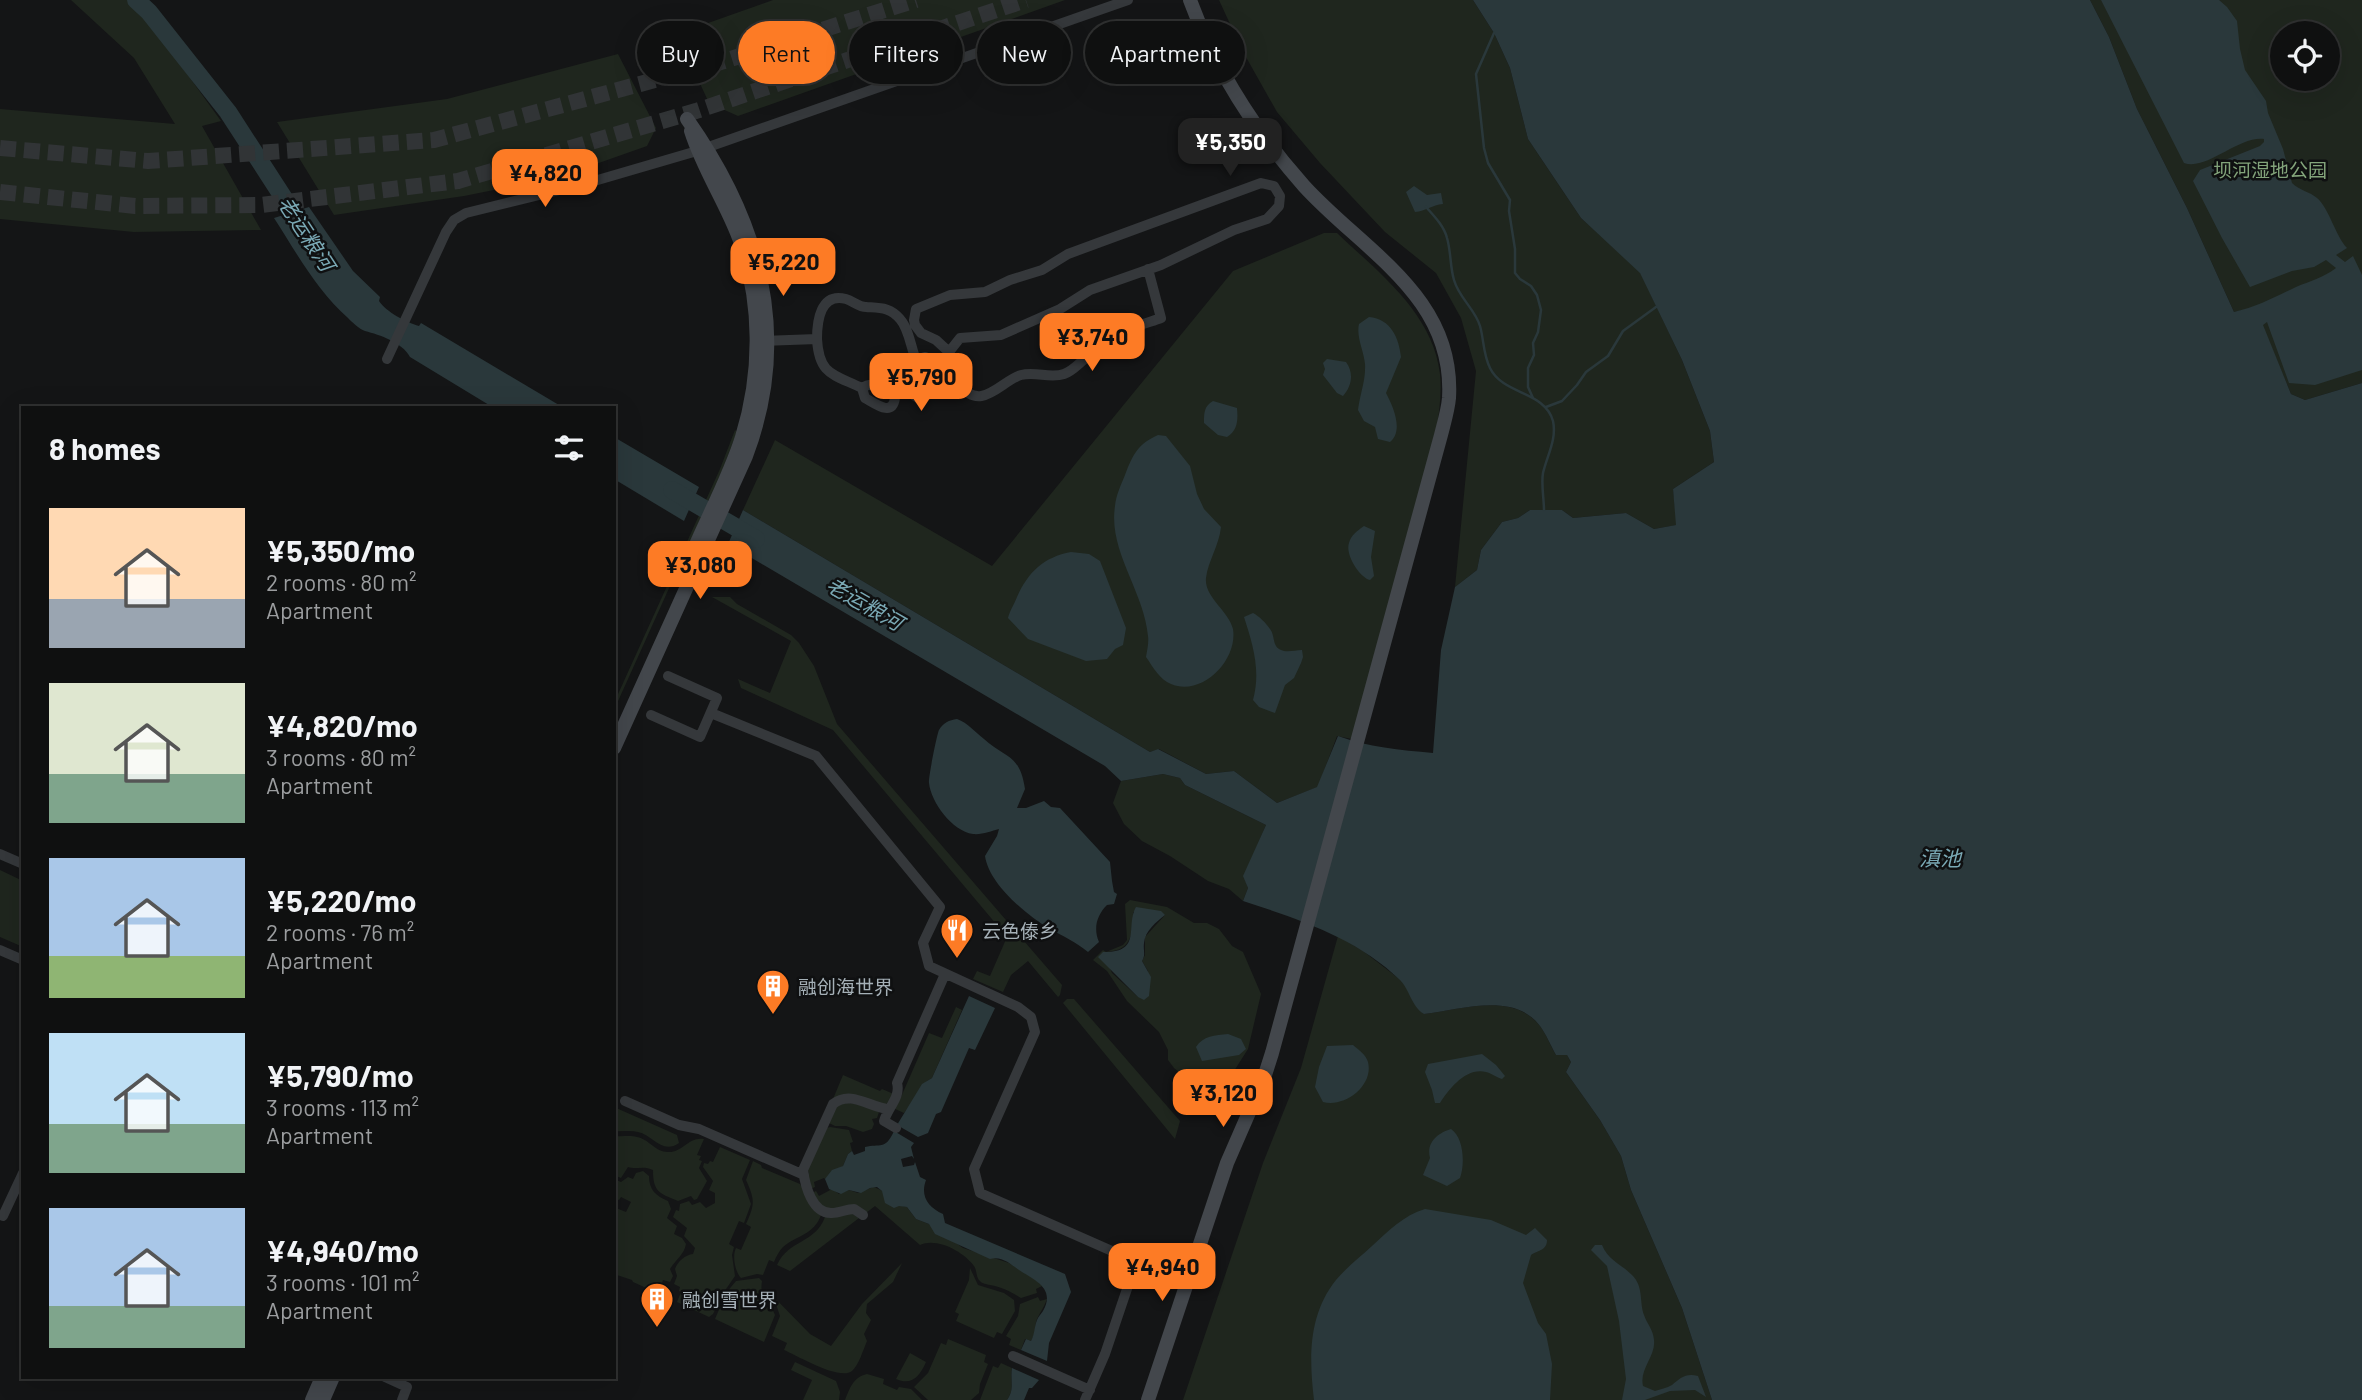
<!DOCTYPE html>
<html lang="en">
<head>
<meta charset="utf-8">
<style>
	:root { --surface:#0f1010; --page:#181919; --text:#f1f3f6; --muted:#9b9d9f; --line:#2f3030; --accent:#fd7b25 }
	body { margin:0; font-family:Barlow,"Noto Sans SC",sans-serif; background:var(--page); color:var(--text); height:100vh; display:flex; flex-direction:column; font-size:26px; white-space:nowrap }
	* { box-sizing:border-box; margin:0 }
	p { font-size:23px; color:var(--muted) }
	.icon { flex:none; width:38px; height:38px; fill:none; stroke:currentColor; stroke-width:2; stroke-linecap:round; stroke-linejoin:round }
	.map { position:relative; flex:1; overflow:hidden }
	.sheet { position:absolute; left:21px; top:406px; width:595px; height:973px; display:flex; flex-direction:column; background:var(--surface); border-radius:0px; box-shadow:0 7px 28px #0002,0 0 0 2px var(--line) }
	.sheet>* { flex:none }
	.banner { position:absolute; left:637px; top:21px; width:665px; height:63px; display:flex; gap:14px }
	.buttons { position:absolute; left:2270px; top:21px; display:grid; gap:14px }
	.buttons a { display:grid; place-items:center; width:70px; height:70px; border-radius:50%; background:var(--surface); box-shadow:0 7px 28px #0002,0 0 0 2px var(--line); font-size:35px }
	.price { position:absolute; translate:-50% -60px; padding:0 16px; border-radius:14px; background:var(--accent); color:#111; font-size:23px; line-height:46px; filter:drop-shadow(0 2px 4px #0008) }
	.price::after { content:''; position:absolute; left:50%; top:42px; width:21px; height:16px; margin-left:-10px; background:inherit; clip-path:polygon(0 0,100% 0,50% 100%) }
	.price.selected { background:#222; color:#fff }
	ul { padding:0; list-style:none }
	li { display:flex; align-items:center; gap:21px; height:175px; padding:0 28px }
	li span { display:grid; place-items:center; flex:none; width:196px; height:140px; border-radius:0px; color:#555 }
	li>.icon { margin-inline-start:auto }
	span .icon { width:84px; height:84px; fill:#fffc; stroke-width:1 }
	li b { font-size:30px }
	h2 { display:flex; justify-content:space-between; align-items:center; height:84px; padding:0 28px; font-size:30px }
	.tag { padding:0 24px; border-radius:32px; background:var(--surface); box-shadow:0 7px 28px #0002,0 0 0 2px var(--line); font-size:24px; line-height:63px }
	.tag.selected { background:var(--accent); color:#111 }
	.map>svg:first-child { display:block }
	.green { fill:#1f261e; fill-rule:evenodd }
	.water { fill:#2a383b }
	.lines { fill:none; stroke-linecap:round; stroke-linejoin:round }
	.stream { stroke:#2a383b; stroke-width:2.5 }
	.river { stroke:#2a383b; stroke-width:18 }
	.primary-tunnel { stroke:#313436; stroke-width:16; stroke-dasharray:16 8; stroke-linecap:butt }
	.street { stroke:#35383b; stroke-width:10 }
	.secondary { stroke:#43474c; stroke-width:14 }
	.labels { text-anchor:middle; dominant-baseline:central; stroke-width:5; stroke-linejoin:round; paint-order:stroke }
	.park-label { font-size:19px; fill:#83a47b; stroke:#0f1011 }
	.poi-label { font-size:19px; fill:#a5b0b7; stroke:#0f1011; text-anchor:start }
	.water-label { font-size:21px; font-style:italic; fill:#7aa9b5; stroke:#0f1011 }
</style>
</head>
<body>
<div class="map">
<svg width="2362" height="1400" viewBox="0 0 2362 1400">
	<rect width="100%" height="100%" fill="#141516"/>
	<path class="green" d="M71 0H127L146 17 221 121 202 126 261 230 134 232 0 219V109L175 124 134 58Z
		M773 0H1065L738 116 709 103 677 34Z
		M1219 0H1473L1494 33 1510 68 1528 139 1581 218 1640 272 1682 360 1710 431 1714 462 1673 489 1677 525 1654 529 1626 513 1573 518 1562 510H1530L1518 518 1502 522 1481 550 1477 570 1455 587 1476 371 1461 318 1436 273 1385 232 1320 163 1277 112 1242 50Z
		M2090 0H2362V383L2305 400 2291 394 2255 308 2234 312 2187 208 2137 109 2109 37ZM2282 33H2328V79H2282Z
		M618 54 656 128 647 146 559 177 464 196 334 215 277 122 447 99Z
		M1324 233H1337C1378 272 1433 313 1440 374 1442 394 1439 414 1436 433L1352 739 1337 736 1318 787 1277 803 1234 771 1206 774 1159 749 1150 752 743 510 775 440 992 566 1233 271Z
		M735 430 737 432 722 471 614 710V703L720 469Z
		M712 597H730L737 604 791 635 799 643 814 666 837 724 1062 985 1060 995 1058 997 1028 961 1011 975 1003 992 973 979 977 971 990 976 1007 937 833 730 741 688 738 679 770 693 791 641Z
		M1163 774 1180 778 1185 785 1266 825 1244 876 1248 888 1243 901 1229 889 1208 881 1170 856 1142 841 1124 824 1113 803 1121 781Z
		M0 870 23 881V947L0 937Z
		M1130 900 1167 907 1194 923H1207L1219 929 1232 946 1243 952 1261 994 1248 1049 1234 1071 1198 1082 1184 1076 1174 1068 1168 1060V1050L1159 1032 1127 1001 1107 971 1093 960 1103 950 1106 952 1123 945 1127 940 1125 904ZM1133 912 1165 915 1145 937V955L1142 961 1148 971 1138 997 1112 973 1103 952C1131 952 1133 936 1133 912Z
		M1338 936 1363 951 1402 981 1424 1014C1460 1010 1513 991 1540 1026 1546 1034 1551 1046 1556 1055H1567L1571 1062 1566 1072 1600 1120 1621 1156 1631 1190 1682 1308 1712 1400H1183L1263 1163 1301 1068Z
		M1067 999H1074L1180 1121 1175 1139 1063 1003Z
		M956 1007 962 1010 932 1078C918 1085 915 1101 904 1113L893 1108 901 1097 929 1033 942 1038Z
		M843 1075 880 1091 882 1089 896 1095 885 1105 833 1099Z
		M844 1102 866 1106 879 1112 877 1118 872 1119 874 1124 872 1129 863 1132 846 1126H835L829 1123 836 1107Z
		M614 1107 677 1135 679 1143C662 1155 653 1135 638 1132 630 1130 622 1132 614 1131Z
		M830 1127 849 1130 853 1142 850 1143 852 1151 848 1154 843 1166 825 1179 824 1178 814 1182 815 1187 810 1189 808 1169 827 1128Z
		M614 1136C622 1137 630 1135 637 1137 649 1139 655 1152 668 1152 682 1153 689 1136 704 1139L697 1155 701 1156 699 1160 702 1161 699 1168 707 1181 697 1199 694 1200 691 1196 678 1201C659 1193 653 1192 653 1170 643 1165 637 1170 628 1167L621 1178 614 1175Z
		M720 1147 750 1160 742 1179 751 1204 744 1223 739 1221 729 1244 734 1247 732 1255 735 1276 724 1292 713 1314 709 1317 677 1302 681 1292 679 1291 680 1287 674 1284 677 1276 675 1269C678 1261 685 1255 693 1254L695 1248 684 1236 687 1228 673 1217 676 1210 679 1211 680 1204 689 1201 692 1205 700 1202 706 1208 715 1203V1193L709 1190 713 1181 703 1167 704 1163 708 1164 710 1161 713 1162Z
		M753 1161 761 1165 762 1168 800 1184 821 1215C814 1235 797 1235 783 1247 779 1251 776 1257 774 1262L769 1260 763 1275 757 1274 741 1278C735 1272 732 1256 736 1248L741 1250 751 1227 746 1224C755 1204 755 1200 746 1180Z
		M643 1171 649 1176C649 1190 656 1196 668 1201L671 1209 667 1218 677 1226 674 1234 682 1238 686 1244C684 1255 676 1259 670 1269L673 1276 670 1282 663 1280 662 1283 658 1282 653 1291 633 1282 632 1280 614 1274V1203L617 1204 616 1208 626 1212 631 1202 621 1197 619 1200 614 1198V1179L621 1182 628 1177 633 1179 636 1173Z
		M873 1187C887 1190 893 1205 907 1207L916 1219 929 1224 963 1248 1009 1263 1035 1278 1042 1286 1036 1289 1037 1293 1021 1298C1011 1292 1002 1287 990 1285 987 1284 982 1284 980 1281 976 1278 977 1270 974 1266 964 1252 937 1237 920 1245L875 1206 866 1213 824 1210 812 1193 816 1191 819 1196 832 1189 839 1194 849 1190 858 1193Z
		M851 1213 859 1218 790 1271 777 1265C789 1239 815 1244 825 1217Z
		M902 1263 893 1282 867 1304 866 1313 871 1320 864 1334 867 1341C863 1350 859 1365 852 1371 840 1381 798 1356 784 1350L787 1343 772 1336 780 1316 777 1307 765 1293 766 1289 810 1334 831 1346 862 1304Z
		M970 1268 978 1285 1004 1293 1014 1300 1015 1311 1002 1334 997 1332 994 1338 956 1321 959 1314 955 1312 969 1280Z
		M759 1278 762 1281C759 1300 769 1299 775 1315L764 1342 715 1319 726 1293 736 1281Z
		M1038 1297 1040 1301 1047 1299C1044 1308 1038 1315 1036 1322 1035 1330 1035 1334 1031 1341L1025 1339 1021 1350 1009 1345 1011 1339 1006 1336 1018 1316 1020 1304Z
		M948 1339 986 1355 984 1362 988 1364 980 1384 979 1393 971 1400H928L914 1387 928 1373 941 1343 946 1345Z
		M910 1353 926 1362C920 1376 912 1386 896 1379Z
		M795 1362 836 1381 840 1392 839 1400H803L812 1380 791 1370Z
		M1001 1363 1012 1368C1010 1380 1015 1389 1007 1400H980L993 1366 998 1368Z
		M867 1374 884 1379 883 1384 897 1390 899 1387 911 1389 922 1400H845C850 1388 853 1377 867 1374Z"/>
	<path class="water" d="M1473 0H2090L2109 37 2137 109 2187 208 2234 312C2257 307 2275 297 2296 287 2310 281 2323 278 2336 268L2326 260 2314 267 2292 271 2250 287 2222 238 2193 181 2200 170 2260 146 2264 142V139C2238 136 2207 171 2184 163L2101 0H2219L2227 7 2237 21 2240 49 2245 70 2266 101 2268 113 2283 149 2292 183C2299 190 2310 192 2317 198 2329 208 2335 235 2347 248L2336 255 2345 262 2353 256 2362 275V370L2315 385 2289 383 2267 322 2263 325 2291 394 2305 400 2362 383V1400H1712L1682 1308 1631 1190 1621 1156 1600 1120 1566 1072 1571 1062 1567 1055H1556C1551 1046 1546 1034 1540 1026 1514 991 1460 1010 1424 1014 1411 1006 1410 990 1400 980 1357 938 1298 919 1243 901L1248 888 1243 876 1266 825 1185 785 1180 778 1163 774 1121 781 1105 766 728 544 743 510 1150 752 1158 749 1206 774 1234 771 1277 803 1317 787 1338 736C1368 747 1400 750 1433 753L1441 650 1455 587 1477 570 1481 550 1502 522 1518 518 1530 510H1562L1573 518 1626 513 1654 529 1676 525 1673 489 1714 462 1710 431 1682 360 1640 273 1581 218 1528 139 1510 68 1494 33Z
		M1414 186 1427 195 1441 193 1443 204C1432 205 1426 211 1415 212L1406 192Z
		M309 207 353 271 380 297 379 301C386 312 406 322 419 326L421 323 564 408H494L410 357C402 342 380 335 365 331 359 329 352 322 348 318 317 291 296 252 274 218Z
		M1369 317C1391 319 1399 338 1401 357L1386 393C1393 406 1404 431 1390 442L1378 439 1375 427 1364 421 1358 410C1360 394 1366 380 1365 364 1364 351 1356 337 1359 324Z
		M1327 359 1346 362C1354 373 1352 386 1343 396L1337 393 1323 375 1325 369 1323 363Z
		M1213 401 1237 408C1238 420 1238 430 1227 437L1218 435 1204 423C1204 413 1204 406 1213 401Z
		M1158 435 1166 436 1190 466 1197 494 1204 509 1221 527C1219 546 1208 561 1206 578 1204 597 1229 611 1233 629 1238 660 1202 697 1171 684 1160 680 1153 667 1146 657 1147 651 1149 643 1148 636 1144 591 1108 551 1115 506 1116 495 1121 485 1125 475 1133 454 1138 444 1158 435Z
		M614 437 699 487 684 521 614 479Z
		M1364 526 1375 531 1371 557 1374 576 1370 580C1359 577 1345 554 1349 543 1351 535 1357 531 1364 526Z
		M1071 552 1089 554 1100 561 1126 628 1123 645 1115 649 1107 659 1086 661 1028 639 1008 618C1010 610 1014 605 1017 597 1028 572 1044 557 1071 552Z
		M1253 613C1259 616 1266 623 1270 629 1276 637 1271 648 1284 651 1290 652 1296 650 1302 650L1303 657 1301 663 1294 678 1285 685 1275 713 1259 707 1253 700C1261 671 1253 645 1244 617Z
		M957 719C968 723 975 732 984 739 1005 758 1020 754 1025 789L1017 808H1026L1044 801 1051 807 1060 808 1110 862 1112 881 1114 892 1117 894 1114 904 1107 905C1097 915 1093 928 1099 942L1088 952C1076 942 1063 936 1050 929 1026 915 989 884 985 856L997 836 999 829C991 831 982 835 973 834 952 831 931 802 929 783 928 779 937 734 939 730 943 723 949 720 957 719Z
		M1136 907 1161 911 1165 915C1156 922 1145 931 1144 943 1143 951 1146 954 1142 961L1151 977 1149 996 1144 1000 1138 997 1098 957 1103 952C1143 953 1125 926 1136 907Z
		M969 996 995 1008 975 1050 969 1048 941 1112 936 1114 928 1133 918 1137 897 1125 922 1084 932 1078Z
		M1228 1034 1241 1039 1246 1049 1239 1055 1202 1061 1196 1047C1203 1036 1215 1035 1228 1034Z
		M1353 1045C1359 1050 1366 1055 1368 1062 1374 1086 1344 1108 1323 1102L1315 1087 1319 1067 1327 1046Z
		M1482 1054 1496 1065 1505 1076 1502 1079C1496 1077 1491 1073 1486 1072 1466 1067 1449 1089 1440 1103H1435L1432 1090 1425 1072 1428 1064Z
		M1451 1129C1464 1138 1465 1164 1460 1178L1447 1186 1423 1175 1430 1158C1426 1142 1438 1133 1451 1129Z
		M894 1131 914 1143 911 1147 914 1159 912 1156 901 1159 903 1167 914 1165 915 1162 920 1177 926 1180C920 1196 928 1207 943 1214L945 1223 1065 1274 1071 1292 1049 1343 1047 1361 1021 1350 1026 1339 1031 1341C1035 1333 1034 1328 1037 1320 1038 1317 1041 1314 1043 1311 1056 1288 1034 1280 1019 1270 1010 1264 1002 1256 990 1259L935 1234 929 1224 916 1219 907 1207 899 1206 894 1208 885 1203 882 1191 877 1187 870 1188 861 1193 849 1190 841 1194 829 1189 825 1179 832 1170 843 1166 848 1154 852 1151 854 1155 865 1151V1147C880 1143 885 1151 894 1131Z
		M1425 1209 1491 1220 1526 1235 1535 1228 1547 1240C1547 1250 1539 1250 1531 1255L1523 1283 1538 1323 1546 1334 1552 1364 1550 1400H1314C1309 1358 1308 1315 1336 1280 1346 1268 1360 1257 1372 1246 1387 1232 1404 1215 1425 1209Z
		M1595 1245H1602C1608 1260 1621 1264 1632 1275 1644 1287 1639 1301 1644 1315 1647 1324 1653 1329 1654 1340 1656 1356 1639 1369 1643 1386L1655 1391C1660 1389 1667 1388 1672 1385 1681 1378 1685 1373 1698 1376L1706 1397 1695 1390 1670 1391 1645 1400H1622L1626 1379 1619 1321 1607 1266 1591 1250Z
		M1012 1368 1039 1380 1032 1388H1029L1024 1400H1007C1015 1389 1010 1380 1012 1368Z"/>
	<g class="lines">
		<path class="stream" d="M1494 33 1476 74 1484 148 1488 163 1510 200 1509 211 1515 249V273L1520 279 1531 286 1537 295 1541 310 1538 332 1533 343 1534 355 1528 368V387L1533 398
			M1426 207C1434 216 1444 226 1447 238 1451 251 1450 267 1454 280 1459 298 1475 309 1480 326 1484 340 1483 354 1490 368 1503 395 1545 391 1553 421 1557 439 1547 456 1543 473 1541 484 1544 499 1544 510
			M1546 407 1562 401 1577 385 1586 372 1608 356 1623 331 1656 307"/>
		<path class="river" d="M136 0 149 12 228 112 305 231
			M672 490 756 539"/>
		<path class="primary-tunnel" d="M0 148 148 161 434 140 721 62 916 0
			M0 192 135 206 261 205 458 181 696 111 1026 0"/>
		<path class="street" d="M817 339C817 322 820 292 846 299 853 301 859 307 866 307 880 308 890 307 900 319 909 329 911 348 916 360
			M760 341 817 339C819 375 833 374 862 388L865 398C876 404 892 417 895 398 888 388 873 380 862 388
			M949 352 960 338 1001 335 1060 309 1090 290 1161 265 1234 230 1267 219 1279 206 1280 196 1274 186 1261 183 1068 254 1042 270 1010 280 985 292 950 295 916 309 914 320 915 325 921 333 936 340 949 352 960 384
			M925 357 931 359 942 390 918 398 912 394 904 366 905 363Z
			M387 359 446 232 454 220 466 213 584 184 697 151 1128 0
			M942 390 960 384C980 414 1002 380 1021 375 1036 371 1050 379 1064 374 1073 371 1079 363 1086 358 1094 354 1104 352 1112 348 1119 345 1120 337 1126 332 1135 325 1151 322 1161 318L1148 269
			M711 713 816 756 940 907 923 943 929 966 1018 1007 1031 1017 1035 1032 974 1169 980 1193 1121 1255 1129 1283 1105 1354 1085 1400
			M651 715 700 737 717 698 668 676
			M0 854 23 864
			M0 950 23 960
			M625 1101 679 1125 699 1129 804 1175
			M896 1128 884 1121C888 1107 901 1097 897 1083L945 974
			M863 1215 854 1209C847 1209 839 1213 832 1213 812 1214 805 1185 803 1170L833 1104C851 1090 869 1107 888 1109
			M3 1216 23 1173
			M1013 1356 1090 1390
			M385 1377 407 1387 402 1400"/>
		<path class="secondary" d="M691 131C703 169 725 201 739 238 762 301 762 373 742 437 730 475 710 512 694 549
			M614 748 746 456C792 335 759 221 687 119
			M312 1400 322 1377
			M323 1400 333 1377
			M1148 1400 1227 1163 1264 1078 1272 1053 1441 435C1444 423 1448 410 1449 398 1455 296 1363 251 1304 186 1256 132 1215 68 1190 0"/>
	</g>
	<defs>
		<symbol id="restaurant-pin" viewBox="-11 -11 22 30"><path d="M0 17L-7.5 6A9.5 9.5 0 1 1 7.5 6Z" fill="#fd7b25" stroke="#0f1011"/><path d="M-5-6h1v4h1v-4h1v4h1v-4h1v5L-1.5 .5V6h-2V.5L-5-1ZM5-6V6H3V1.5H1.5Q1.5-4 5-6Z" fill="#fff"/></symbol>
		<symbol id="building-pin" viewBox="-11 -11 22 30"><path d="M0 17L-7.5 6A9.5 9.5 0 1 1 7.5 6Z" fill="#fd7b25" stroke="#0f1011"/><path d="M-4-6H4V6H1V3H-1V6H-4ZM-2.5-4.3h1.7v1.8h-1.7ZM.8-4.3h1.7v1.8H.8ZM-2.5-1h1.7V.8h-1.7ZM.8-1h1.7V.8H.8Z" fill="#fff"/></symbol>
	</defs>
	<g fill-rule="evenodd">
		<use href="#restaurant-pin" x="938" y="911" width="38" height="52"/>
		<use href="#building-pin" x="754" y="967" width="38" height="52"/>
		<use href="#building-pin" x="638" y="1280" width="38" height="52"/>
	</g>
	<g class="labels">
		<g class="park-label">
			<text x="2270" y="169">坝河湿地公园</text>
		</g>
		<g class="poi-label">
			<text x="982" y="930">云色傣乡</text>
			<text x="798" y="986">融创海世界</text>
			<text x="682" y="1299">融创雪世界</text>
		</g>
		<g class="water-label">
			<text transform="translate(307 233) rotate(57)">老运粮河</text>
			<text transform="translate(865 603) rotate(30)">老运粮河</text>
			<text x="1940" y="857">滇池</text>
		</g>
	</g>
</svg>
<div class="buttons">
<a><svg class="icon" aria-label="locate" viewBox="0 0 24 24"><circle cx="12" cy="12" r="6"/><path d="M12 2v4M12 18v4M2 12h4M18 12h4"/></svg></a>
</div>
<b class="price selected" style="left:1230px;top:178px">¥5,350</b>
<b class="price" style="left:545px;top:209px">¥4,820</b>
<b class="price" style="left:783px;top:298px">¥5,220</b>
<b class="price" style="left:1092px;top:373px">¥3,740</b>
<b class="price" style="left:921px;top:413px">¥5,790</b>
<b class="price" style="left:700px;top:601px">¥3,080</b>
<b class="price" style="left:1223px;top:1129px">¥3,120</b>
<b class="price" style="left:1162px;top:1303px">¥4,940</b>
<div class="banner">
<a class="tag">Buy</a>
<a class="tag selected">Rent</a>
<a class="tag">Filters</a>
<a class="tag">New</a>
<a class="tag">Apartment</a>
</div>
<section class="sheet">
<h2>8 homes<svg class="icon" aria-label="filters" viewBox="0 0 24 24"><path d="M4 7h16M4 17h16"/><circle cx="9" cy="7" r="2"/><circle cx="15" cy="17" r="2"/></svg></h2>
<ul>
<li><span style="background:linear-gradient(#ffd9b3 65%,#9aa5b1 0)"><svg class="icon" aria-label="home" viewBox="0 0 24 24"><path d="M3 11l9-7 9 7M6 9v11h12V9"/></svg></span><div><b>¥5,350/mo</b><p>2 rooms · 80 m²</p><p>Apartment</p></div></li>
<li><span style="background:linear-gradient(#dfe7d0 65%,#7fa58c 0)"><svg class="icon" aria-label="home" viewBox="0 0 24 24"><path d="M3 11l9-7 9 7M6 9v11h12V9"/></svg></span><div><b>¥4,820/mo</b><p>3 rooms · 80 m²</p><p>Apartment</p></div></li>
<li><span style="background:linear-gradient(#a9c7e8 70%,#8fb573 0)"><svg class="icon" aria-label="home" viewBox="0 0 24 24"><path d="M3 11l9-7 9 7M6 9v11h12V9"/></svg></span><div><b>¥5,220/mo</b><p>2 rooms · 76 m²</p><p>Apartment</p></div></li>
<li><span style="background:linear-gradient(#bfe0f5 65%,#7fa58c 0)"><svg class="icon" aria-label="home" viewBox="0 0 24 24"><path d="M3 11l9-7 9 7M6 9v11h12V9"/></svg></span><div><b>¥5,790/mo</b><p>3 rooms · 113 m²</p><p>Apartment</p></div></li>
<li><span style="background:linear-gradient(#a9c7e8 70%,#7fa58c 0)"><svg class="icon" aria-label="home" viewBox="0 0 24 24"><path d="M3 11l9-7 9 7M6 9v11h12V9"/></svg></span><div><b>¥4,940/mo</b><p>3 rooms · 101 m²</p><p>Apartment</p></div></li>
</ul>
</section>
</div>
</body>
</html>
